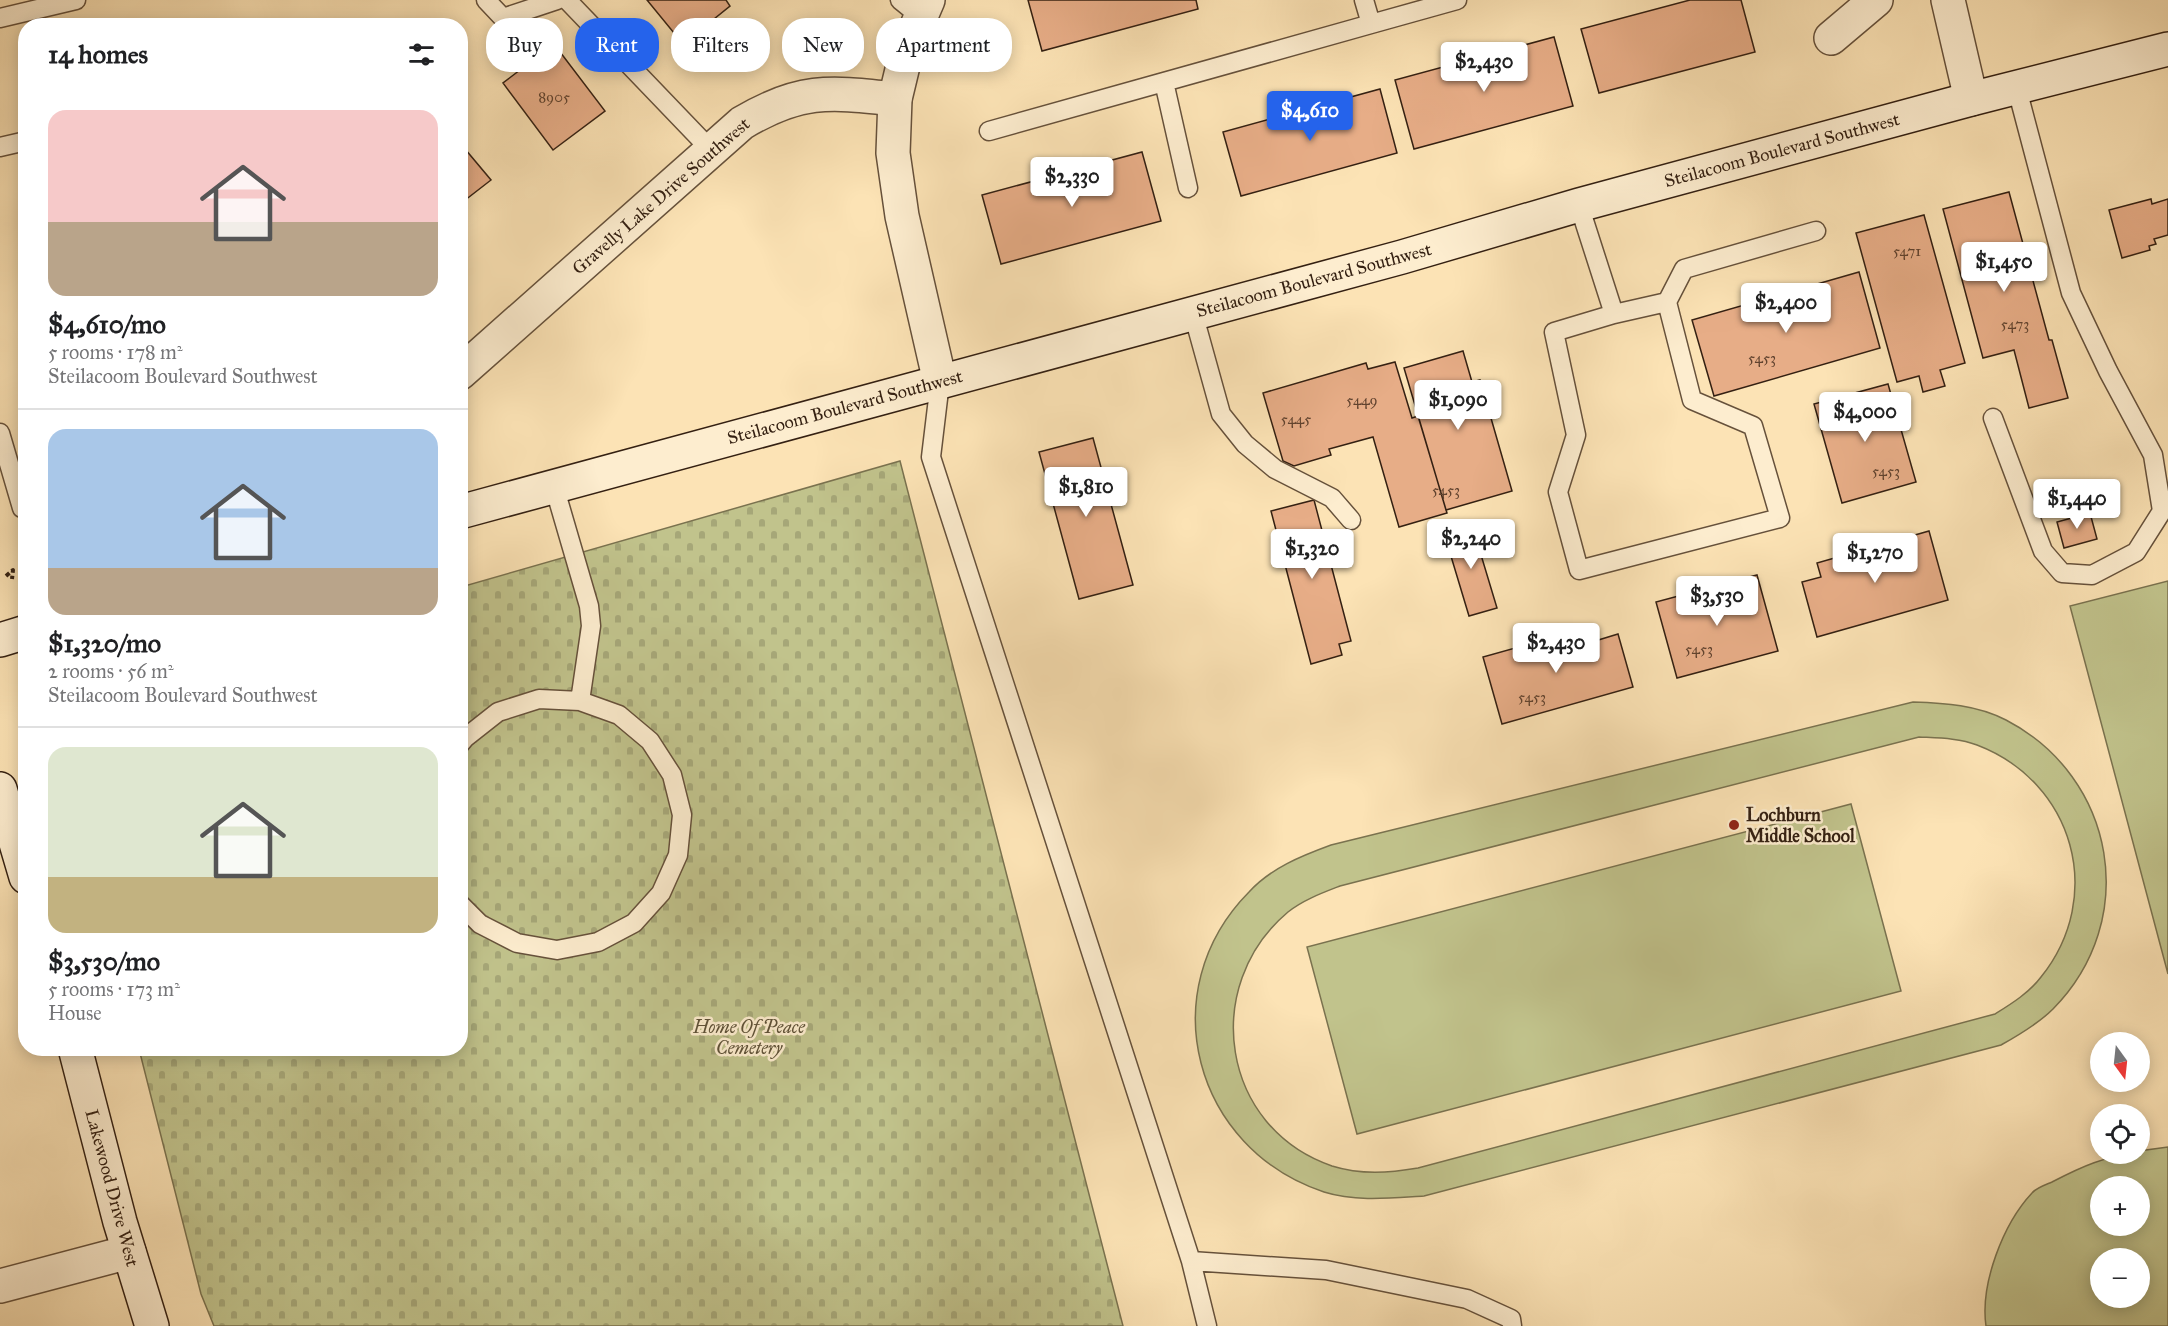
<!DOCTYPE html>
<html lang="en">
<head>
<meta charset="utf-8">
<style>
	:root { --surface:#fff; --page:#f2f2f2; --text:#202124; --muted:#757577; --line:#e0e0e0; --accent:#2563eb }
	body { margin:0; font-family:"IM FELL Great Primer",serif; background:var(--page); color:var(--text); height:100vh; display:flex; flex-direction:column; font-size:22px; white-space:nowrap }
	* { box-sizing:border-box; margin:0 }
	p { font-size:20px; color:var(--muted) }
	.icon { flex:none; width:33px; height:33px; fill:none; stroke:currentColor; stroke-width:2; stroke-linecap:round; stroke-linejoin:round }
	.map { position:relative; flex:1; overflow:hidden }
	.sheet { position:absolute; left:18px; top:18px; width:450px; height:1038px; display:flex; flex-direction:column; background:var(--surface); border-radius:24px; box-shadow:0 3px 15px #0003 }
	.sheet>* { flex:none }
	.hud { position:absolute; left:486px; top:18px; width:570px; height:54px; display:flex; gap:12px }
	.needle { width:39px; rotate:165deg }
	.fabs { position:absolute; left:2090px; top:1032px; display:grid; gap:12px }
	.fabs a { display:grid; place-items:center; width:60px; height:60px; border-radius:50%; background:var(--surface); box-shadow:0 3px 15px #0003; font-size:30px }
	.price { position:absolute; translate:-50% -51px; padding:0 14px; border-radius:6px; background:#fff; color:#222; font-size:20px; line-height:39px; filter:drop-shadow(0 2px 3px #0008) }
	.price::after { content:''; position:absolute; left:50%; top:36px; width:18px; height:14px; margin-left:-9px; background:inherit; clip-path:polygon(0 0,100% 0,50% 100%) }
	.price.current { background:var(--accent); color:#fff }
	ul { padding:0; list-style:none }
	li { display:grid; align-content:center; gap:12px; height:318px; padding:0 30px }
	li+li { border-top:2px solid var(--line) }
	li span { display:grid; place-items:center; height:186px; border-radius:18px; color:#555 }
	li>.icon { margin-inline-start:auto }
	span .icon { width:108px; height:108px; fill:#fffc; stroke-width:1 }
	li b { font-size:26px }
	h2 { display:flex; justify-content:space-between; align-items:center; height:72px; padding:0 30px; font-size:26px }
	.chip { padding:0 21px; border-radius:24px; background:var(--surface); box-shadow:0 3px 15px #0003; font-size:21px; line-height:54px }
	.chip.current { background:var(--accent); color:#fff }
	.map>svg:first-child { display:block }
	.grass { fill:#c1c38c; stroke:#7a724f; stroke-width:1.5; fill-rule:evenodd }
	.cemetery { fill:url(#cemetery-stones); stroke:#7a724f; stroke-width:1.5 }
	.building { fill:#e7ad87; stroke:#342012; stroke-width:1.5 }
	.lines { fill:none; stroke-linecap:round; stroke-linejoin:round }
	.service-casing { stroke:#66513b; stroke-width:21 }
	.minor-casing { stroke:#66513b; stroke-width:36 }
	.tertiary-casing { stroke:#66513b; stroke-width:36 }
	.secondary-casing { stroke:#342012; stroke-width:36 }
	.path { stroke:#342012; stroke-width:4; stroke-dasharray:4.5 3; stroke-linecap:butt }
	.service { stroke:#fdedcf; stroke-width:18 }
	.minor { stroke:#fdedcf; stroke-width:33 }
	.tertiary { stroke:#fdedcf; stroke-width:33 }
	.secondary { stroke:#fdedcf; stroke-width:33 }
	.poi-dot { fill:#8f2418; stroke:#fdedcf; stroke-width:2 }
	.labels { text-anchor:middle; dominant-baseline:central; stroke-width:5; stroke-linejoin:round; paint-order:stroke }
	.number-label { font-size:15px; fill:#61432f }
	.street-label { font-size:18px; fill:#342012; stroke:#fdedcf }
	.poi-label { font-size:18px; font-weight:bold; fill:#342012; stroke:#fdedcf; text-anchor:start }
	.park-label { font-size:18px; font-style:italic; fill:#5e5137; stroke:#fdedcf }
</style>
</head>
<body>
<div class="map">
<svg width="2168" height="1326" viewBox="0 0 2168 1326">
	<defs>
		<pattern id="cemetery-stones" width="16" height="16" patternUnits="userSpaceOnUse" patternTransform="scale(1.5)"><rect width="16" height="16" fill="#c1c38c"/><path d="M2 7V4a2 2 0 0 1 4 0v3zM10 15v-3a2 2 0 0 1 4 0v3z" fill="#a6a778"/></pattern>
	</defs>
	<rect width="100%" height="100%" fill="#fce3b5"/>
	<filter id="stains"><feTurbulence type="fractalNoise" baseFrequency=".00333" numOctaves="4"/><feColorMatrix values="0 0 0 0 .2 0 0 0 0 .09 0 0 0 0 .02 0 0 0 .5 -.17"/></filter>
	<radialGradient id="worn" r=".72"><stop offset=".6" stop-color="#630" stop-opacity="0"/><stop offset="1" stop-color="#630" stop-opacity=".3"/></radialGradient>
	<path class="grass" d="M2168 581V974L2070 606Z
		M1913 702C1945 703 1977 705 2006 720 2116 777 2141 920 2053 1009 2038 1024 2019 1035 2001 1045L1424 1196C1391 1198 1356 1202 1324 1192 1194 1149 1151 991 1249 892 1271 868 1301 856 1331 845ZM1919 737C1938 738 1959 738 1977 745 2074 782 2106 896 2041 977 2029 993 2011 1004 1995 1014L1418 1168C1389 1173 1361 1175 1332 1166 1221 1128 1200 986 1288 912 1303 900 1322 893 1340 886Z
		M1851 804 1901 991 1357 1134 1307 947Z
		M2168 1147V1326H1986C1980 1284 2003 1224 2032 1193 2036 1188 2045 1185 2052 1182 2079 1168 2108 1154 2139 1154V1151ZM2100 1186H2139V1226H2100ZM2100 1258H2139V1298H2100Z"/>
	<path class="cemetery" d="M900 461 1123 1326H214L201 1294 139 1049 460 1048 461 587Z"/>
	<path class="building" d="M647 0H726L730 6 683 44Z
		M1028 0H1196L1198 9 1042 51Z
		M1690 0H1741L1755 52 1599 93 1581 29Z
		M1554 37 1573 106 1414 149 1395 80Z
		M554 44 605 111 553 150 503 83Z
		M1380 89 1397 153 1241 196 1223 132Z
		M460 143 491 180 460 204Z
		M1142 152 1161 221 1001 264 982 195Z
		M2009 192 2049 340H2052L2068 398 2029 408 2014 350 1983 358 1943 209Z
		M2151 199 2152 204 2168 199V235L2154 239 2156 244 2149 246 2150 250 2122 258 2109 210Z
		M1924 215 1965 363 1940 370 1945 386 1923 392 1919 376 1897 382 1856 233Z
		M1859 272 1880 348 1714 396 1692 320Z
		M1463 351 1472 382 1480 380 1512 491 1446 510 1404 368Z
		M1395 362 1412 418 1418 416 1447 513 1399 527 1373 437 1329 449 1331 455 1294 466 1283 461 1263 393 1366 363 1368 369Z
		M1888 384 1916 482 1842 503 1814 404Z
		M1093 438 1133 585 1079 599 1039 452Z
		M1314 500 1351 641 1339 644 1342 655 1311 664 1271 511Z
		M2090 513 2097 539 2064 548 2057 522Z
		M1472 525 1497 608 1469 616 1444 533Z
		M1929 531 1948 600 1817 637 1802 582 1821 577 1817 563Z
		M1757 575 1778 651 1677 678 1656 602Z
		M1591 627 1595 641 1618 634 1633 687 1502 724 1483 657Z"/>
	<g class="lines">
		<defs>
			<path id="service" d="M486 0 503 18 557 0
				M567 0 710 149
				M900 0 921 17
				M0 18 76 0
				M1371 24 1457 0
				M1164 82 1188 188
				M989 131 1371 24 1364 0
				M0 147 26 141
				M1579 205 1614 314 1667 302 1692 400 1753 426 1780 518 1579 570 1558 492 1576 435 1554 332 1614 314
				M1667 302 1684 269 1816 231
				M1193 313 1221 414 1245 444 1275 469 1332 498 1351 520
				M940 382 931 457 1191 1261 1207 1326
				M1993 418 2043 551 2062 573 2092 575 2136 552 2162 511 2153 455 2108 371 2071 293 2017 89
				M0 433 22 508 26 509
				M554 486 589 606 591 626 580 701
				M460 744 465 738 498 712 539 699 580 701 619 715 650 741 672 775 682 815 678 855 661 893 634 923 598 942 557 950 517 943 480 924 460 904
				M1191 1261 1326 1270 1467 1299 1511 1319 1512 1326"/>
			<path id="minor" d="M1948 0 1971 99
				M1831 38 1876 0
				M460 373 742 123C801 88 829 92 895 99
				M0 1286 129 1252"/>
			<path id="tertiary" d="M928 0 907 49 895 99 893 153 902 216 940 382"/>
			<path id="secondary" d="M460 512 1402 257 1579 205 1971 99 2168 49
				M0 640 26 632
				M0 789 26 877
				M75 1048 120 1222 152 1326"/>
		</defs>
		<use href="#service" class="service-casing"/>
		<use href="#minor" class="minor-casing"/>
		<use href="#tertiary" class="tertiary-casing"/>
		<use href="#secondary" class="secondary-casing"/>
		<path class="path" d="M6 576 13 570 12 579"/>
		<use href="#service" class="service"/>
		<use href="#minor" class="minor"/>
		<use href="#tertiary" class="tertiary"/>
		<use href="#secondary" class="secondary"/>
	</g>
	<circle class="poi-dot" cx="1734" cy="825" r="6"/>
	<g class="labels">
		<g class="number-label">
			<text x="554" y="97">8905</text>
			<text x="1907" y="251">5471</text>
			<text x="2015" y="324">5473</text>
			<text x="1762" y="358">5453</text>
			<text x="1362" y="400">5449</text>
			<text x="1296" y="419">5445</text>
			<text x="1886" y="471">5453</text>
			<text x="1446" y="490">5453</text>
			<text x="1699" y="649">5453</text>
			<text x="1532" y="697">5453</text>
		</g>
		<g class="street-label">
			<text transform="translate(1782 150) rotate(-15)">Steilacoom Boulevard Southwest</text>
			<text transform="translate(661 196) rotate(-41)">Gravelly Lake Drive Southwest</text>
			<text transform="translate(1314 280) rotate(-15)">Steilacoom Boulevard Southwest</text>
			<text transform="translate(845 407) rotate(-15)">Steilacoom Boulevard Southwest</text>
			<text transform="translate(112 1188) rotate(75)">Lakewood Drive West</text>
		</g>
		<g class="poi-label">
			<text x="1746" y="815">Lochburn<tspan x="1746" dy="21">Middle School</tspan></text>
		</g>
		<g class="park-label">
			<text x="749" y="1027">Home Of Peace<tspan x="749" dy="21">Cemetery</tspan></text>
		</g>
	</g>
	<rect width="100%" height="100%" filter="url(#stains)"/>
	<rect width="100%" height="100%" fill="url(#worn)"/>
</svg>
<div class="fabs">
<a><svg class="needle" viewBox="-14 -14 28 28"><path d="M0-13l5 13h-10z" fill="#e53935"/><path d="M0 13l5-13h-10z" fill="#757577"/></svg></a>
<a><svg class="icon" aria-label="locate" viewBox="0 0 24 24"><circle cx="12" cy="12" r="6"/><path d="M12 2v4M12 18v4M2 12h4M18 12h4"/></svg></a>
<a>+</a>
<a>−</a>
</div>
<b class="price" style="left:1484px;top:93px">$2,430</b>
<b class="price current" style="left:1310px;top:142px">$4,610</b>
<b class="price" style="left:1072px;top:208px">$2,330</b>
<b class="price" style="left:2004px;top:293px">$1,450</b>
<b class="price" style="left:1786px;top:334px">$2,400</b>
<b class="price" style="left:1458px;top:431px">$1,090</b>
<b class="price" style="left:1865px;top:443px">$4,000</b>
<b class="price" style="left:1086px;top:518px">$1,810</b>
<b class="price" style="left:2077px;top:530px">$1,440</b>
<b class="price" style="left:1471px;top:570px">$2,240</b>
<b class="price" style="left:1312px;top:580px">$1,320</b>
<b class="price" style="left:1875px;top:584px">$1,270</b>
<b class="price" style="left:1717px;top:627px">$3,530</b>
<b class="price" style="left:1556px;top:674px">$2,430</b>
<div class="hud">
<a class="chip">Buy</a>
<a class="chip current">Rent</a>
<a class="chip">Filters</a>
<a class="chip">New</a>
<a class="chip">Apartment</a>
</div>
<section class="sheet">
<h2>14 homes<svg class="icon" aria-label="filters" viewBox="0 0 24 24"><path d="M4 7h16M4 17h16"/><circle cx="9" cy="7" r="2"/><circle cx="15" cy="17" r="2"/></svg></h2>
<ul>
<li><span style="background:linear-gradient(#f6c9c9 60%,#b9a48a 0)"><svg class="icon" aria-label="home" viewBox="0 0 24 24"><path d="M3 11l9-7 9 7M6 9v11h12V9"/></svg></span><div><b>$4,610/mo</b><p>5 rooms · 178 m²</p><p>Steilacoom Boulevard Southwest</p></div></li>
<li><span style="background:linear-gradient(#a9c7e8 75%,#b9a48a 0)"><svg class="icon" aria-label="home" viewBox="0 0 24 24"><path d="M3 11l9-7 9 7M6 9v11h12V9"/></svg></span><div><b>$1,320/mo</b><p>2 rooms · 56 m²</p><p>Steilacoom Boulevard Southwest</p></div></li>
<li><span style="background:linear-gradient(#dfe7d0 70%,#c2b280 0)"><svg class="icon" aria-label="home" viewBox="0 0 24 24"><path d="M3 11l9-7 9 7M6 9v11h12V9"/></svg></span><div><b>$3,530/mo</b><p>5 rooms · 173 m²</p><p>House</p></div></li>
</ul>
</section>
</div>
</body>
</html>
